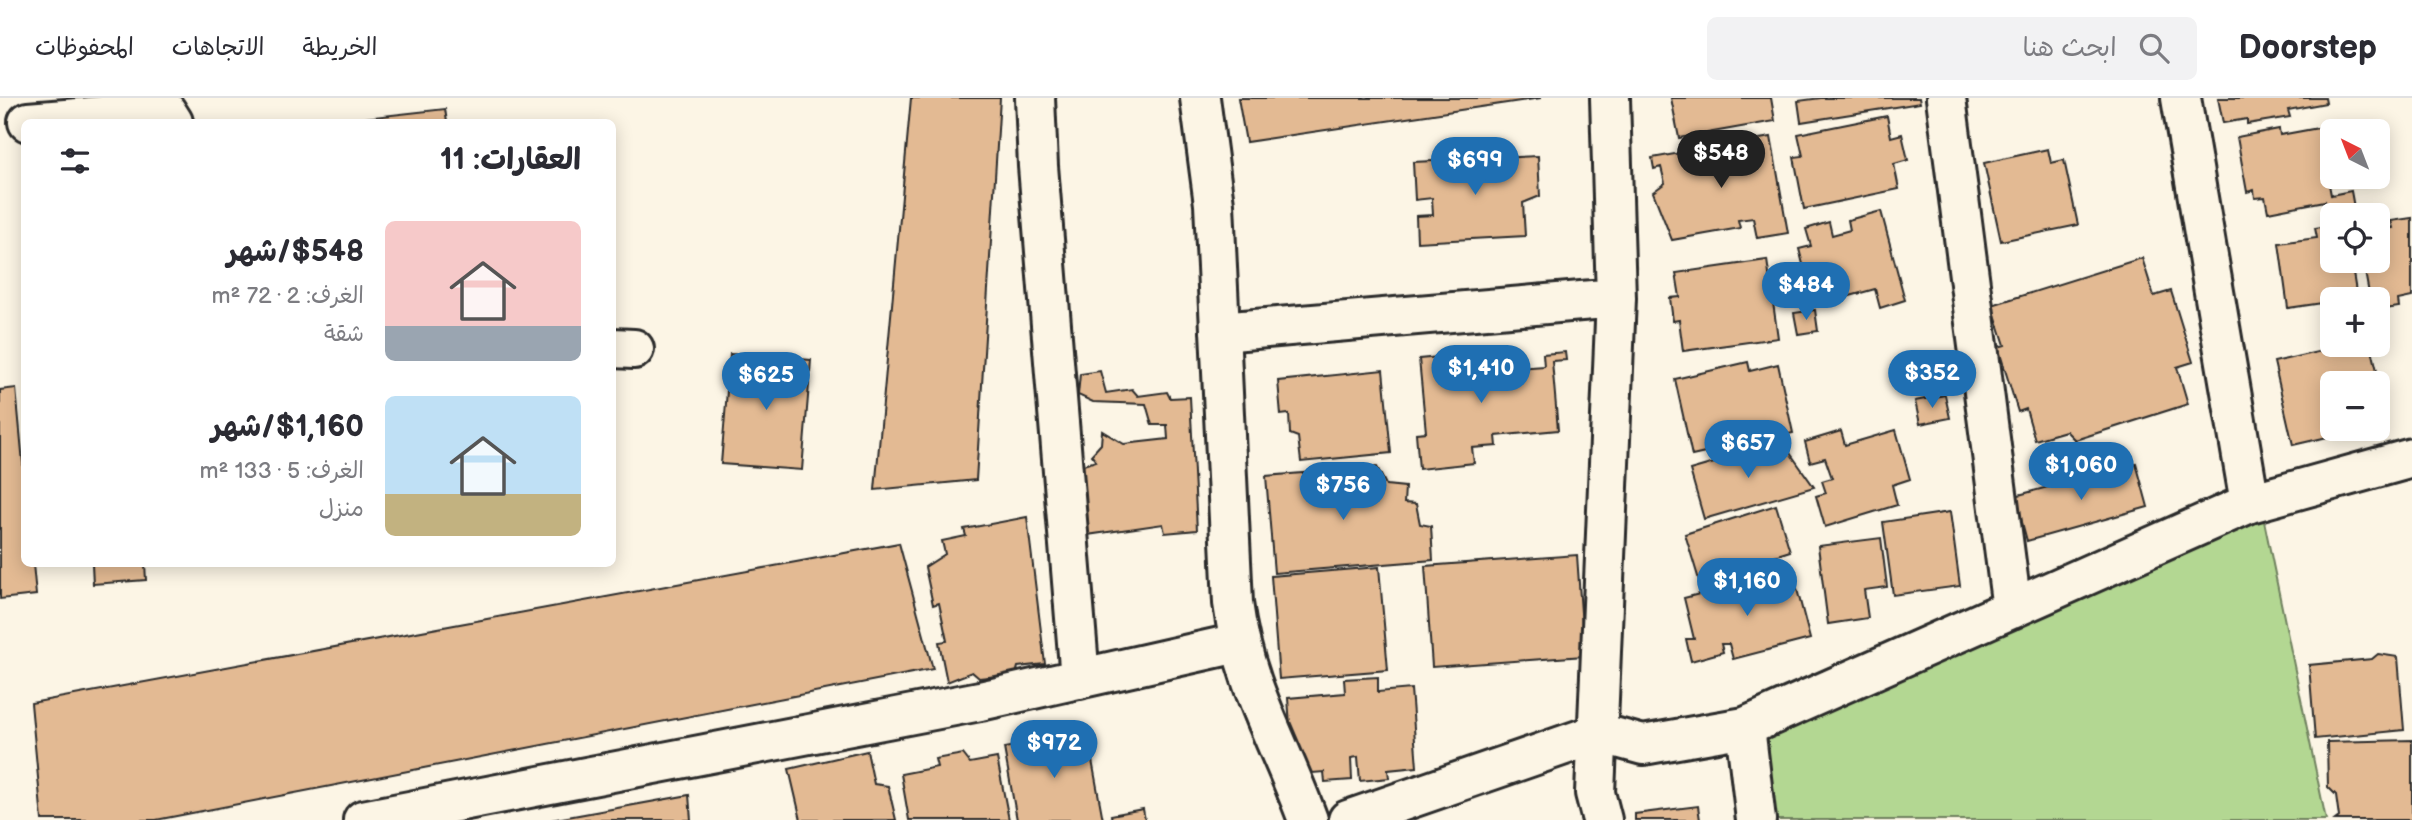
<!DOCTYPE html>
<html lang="ar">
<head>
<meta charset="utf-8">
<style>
	:root { --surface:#fff; --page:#f2f2f3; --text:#2b2b33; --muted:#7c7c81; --line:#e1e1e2; --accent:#1f6fb2 }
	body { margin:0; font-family:"Balsamiq Sans","Playpen Sans Arabic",sans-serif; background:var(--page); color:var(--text); direction:rtl; height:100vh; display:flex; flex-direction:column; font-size:26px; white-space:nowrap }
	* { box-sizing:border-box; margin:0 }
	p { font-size:23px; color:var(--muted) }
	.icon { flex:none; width:38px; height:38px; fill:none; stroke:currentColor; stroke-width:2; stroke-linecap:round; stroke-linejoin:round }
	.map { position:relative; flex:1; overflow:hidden; direction:ltr }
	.sheet { position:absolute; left:21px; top:21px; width:595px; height:448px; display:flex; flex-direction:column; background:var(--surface); border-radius:10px; box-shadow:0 4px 18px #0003; direction:rtl }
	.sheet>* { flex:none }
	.needle { width:46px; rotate:318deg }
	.controls { position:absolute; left:2320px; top:21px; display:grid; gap:14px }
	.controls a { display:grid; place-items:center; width:70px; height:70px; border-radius:10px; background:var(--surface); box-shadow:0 4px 18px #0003; font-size:35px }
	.price { position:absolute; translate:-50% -60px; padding:0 16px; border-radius:24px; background:var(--accent); color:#fff; font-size:23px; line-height:46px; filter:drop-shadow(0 2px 4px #0008) }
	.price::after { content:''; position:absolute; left:50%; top:42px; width:21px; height:16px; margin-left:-10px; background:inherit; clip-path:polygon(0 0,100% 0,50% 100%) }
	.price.active { background:#222; color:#fff }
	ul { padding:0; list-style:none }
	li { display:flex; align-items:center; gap:21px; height:175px; padding:0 35px }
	li span { display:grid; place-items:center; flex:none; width:196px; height:140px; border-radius:10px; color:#555 }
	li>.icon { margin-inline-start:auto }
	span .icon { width:84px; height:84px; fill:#fffc; stroke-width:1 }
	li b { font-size:30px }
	h2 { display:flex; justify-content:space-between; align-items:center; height:84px; padding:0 35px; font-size:30px }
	header { display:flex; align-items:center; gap:42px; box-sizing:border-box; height:98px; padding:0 35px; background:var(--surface); border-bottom:2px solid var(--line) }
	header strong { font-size:33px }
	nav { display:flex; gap:38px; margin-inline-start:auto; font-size:24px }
	.search { width:490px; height:63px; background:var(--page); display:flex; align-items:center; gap:18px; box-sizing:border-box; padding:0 24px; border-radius:10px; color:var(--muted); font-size:26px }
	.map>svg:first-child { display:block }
	.green { fill:#b3d792; stroke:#6f815e; stroke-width:2 }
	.building { fill:#e3ba93; stroke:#2b2b2b; stroke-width:2 }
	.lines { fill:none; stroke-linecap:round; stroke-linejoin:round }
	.minor-casing { stroke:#2b2b2b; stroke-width:44 }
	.minor { stroke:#fcf5e5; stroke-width:38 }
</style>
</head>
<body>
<header>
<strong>Doorstep</strong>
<div class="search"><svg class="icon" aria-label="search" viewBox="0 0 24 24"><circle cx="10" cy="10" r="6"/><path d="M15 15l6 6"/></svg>ابحث هنا</div>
<nav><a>الخريطة</a><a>الاتجاهات</a><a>المحفوظات</a></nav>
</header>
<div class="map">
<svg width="2412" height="722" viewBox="0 0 2412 722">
	<rect width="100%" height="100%" fill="#fcf5e5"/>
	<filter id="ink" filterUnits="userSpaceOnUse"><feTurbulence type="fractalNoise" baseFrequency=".0143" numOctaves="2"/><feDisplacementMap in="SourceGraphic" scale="14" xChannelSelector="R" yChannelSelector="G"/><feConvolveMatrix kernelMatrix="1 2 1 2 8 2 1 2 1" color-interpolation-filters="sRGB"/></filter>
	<g filter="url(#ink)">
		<path class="green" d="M2263 418 2326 722H1771L1761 635Z"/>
		<path class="building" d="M911 0H1000L976 382 875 392Z
			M1238 0H1541L1246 44Z
			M1671 0H1771L1775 23 1679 40Z
			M1821 0H1919L1920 5 1801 24 1798 3Z
			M2218 0H2325L2326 5 2288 12 2290 19 2247 26V21L2223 25Z
			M445 11 447 24H329Z
			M1887 18 1891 39 1902 36 1908 62 1894 66 1899 91 1804 111 1794 59 1803 58 1798 36Z
			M2324 29 2333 73 2327 76 2331 97 2351 93 2355 115 2375 111 2376 117H2333V122L2328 123 2325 103 2268 114 2265 99 2255 100 2254 92 2247 94 2237 39 2279 31 2280 37Z
			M1771 39 1788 135 1757 140 1753 120 1738 122 1740 130 1672 142 1653 94 1665 85 1661 69 1654 71 1652 60Z
			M2048 51 2051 65 2064 62 2078 127 2001 143 1984 65Z
			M1538 58 1540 98 1523 105 1525 138 1417 144 1416 118 1433 117 1432 100 1415 102 1413 64Z
			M1881 113 1905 202 1880 210 1875 191 1814 208 1799 151 1811 148 1806 131 1829 124 1832 137 1850 132 1848 122Z
			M2412 120V199L2398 202 2399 209 2378 212V201H2370L2363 163H2378V132L2393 130 2391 123Z
			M2333 127V163H2351L2357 200 2288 210 2279 145 2317 140 2315 130Z
			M2142 160 2154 198 2171 193 2193 264 2177 269 2188 306 2075 342 2066 333 2035 342 2026 311 2018 314 1998 249 2005 247 1992 207Z
			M1767 162 1778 240 1683 253 1679 222 1673 223 1670 200 1680 199 1676 175Z
			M1815 212 1818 233 1798 236 1794 215Z
			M2348 247H2371L2382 294 2378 295V285H2333V331H2362L2293 347 2274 264Z
			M1502 253 1504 271 1544 268 1543 256 1565 254 1566 262 1552 263 1558 332 1496 338 1497 348 1472 350 1474 365 1419 371 1416 335 1426 334 1419 261Z
			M730 256 811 262 802 372 721 366Z
			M1748 264 1750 273 1778 266 1793 335 1692 358 1675 281Z
			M1383 272 1391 355 1301 364 1298 339 1290 336 1289 316 1281 317 1278 283Z
			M1100 273 1106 295 1132 291 1138 298 1167 294 1170 300 1190 299 1197 432 1165 435 1163 426 1087 437 1077 369 1096 363 1091 357 1101 346 1102 333 1124 346 1168 341 1167 327H1152L1146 306 1093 304 1078 297 1080 276Z
			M16 290 24 376V466H33L36 497 0 501V292Z
			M1945 297 1950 320 1920 326 1915 303Z
			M1896 332 1910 381 1892 387 1897 407 1825 429 1816 398 1826 395 1822 383 1832 380 1825 360 1810 364 1805 344 1841 333 1845 347Z
			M1783 345 1814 389 1704 421 1690 372Z
			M2136 365 2148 409 2027 443 2015 398Z
			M1377 369 1386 387 1405 389 1404 405 1416 406 1420 426 1431 428 1433 462 1274 475 1266 378Z
			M1776 407 1790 453 1699 482 1685 436Z
			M1950 414 1960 488 1893 497 1883 424Z
			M1027 419 1045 566 1018 569 1016 576 979 580 972 574 947 584 939 544 947 543 939 505 933 507 925 469 945 456 942 443 966 438 964 431Z
			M1881 440 1887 489 1864 492 1868 520 1828 526 1818 448Z
			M899 445 933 571 156 722H42L31 605Z
			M1577 457 1584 558 1432 569 1425 468Z
			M92 466H145L146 482 93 486Z
			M1379 469 1388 572 1279 581 1271 478Z
			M1792 472 1810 541 1733 561 1729 546H1721L1723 554 1691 563 1686 541H1694L1684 500Z
			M2378 556 2398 559 2404 632 2315 641 2309 567 2372 561Z
			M1378 579V594L1411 591 1417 669 1388 672 1389 680 1360 683 1358 659 1351 660 1352 682 1325 684 1324 674 1300 676 1292 656 1288 600 1345 595 1344 581Z
			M1087 635 1103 722H1017L1004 650Z
			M2412 642V722H2335L2339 719 2336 697 2328 689 2327 644Z
			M867 653 874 686 888 688 896 722H801L789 671Z
			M963 656 970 665 997 660 1009 722H909L901 676 937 669 935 661Z
			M689 697 691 722H551Z
			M1698 708 1700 722H1635V716Z
			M1143 711 1145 722H1112L1111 717Z"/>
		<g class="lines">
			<defs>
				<path id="minor" d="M1035 0 1038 68 1080 581
					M1200 0 1214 106 1233 505C1244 589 1280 645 1308 722
					M1946 0 2012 511
					M2181 0 2250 405
					M28 24 166 13 173 24
					M1220 234 1616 200
					M612 250 634 251
					M1745 629 1756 722
					M363 722 980 603 1238 545
					M1348 722 1599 635 1643 647 1745 629 2250 405 2412 360
					M1602 722 1595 695 1616 200 1610 0"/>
			</defs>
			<use href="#minor" class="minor-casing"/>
			<use href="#minor" class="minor"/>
		</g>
	</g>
</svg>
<div class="controls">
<a><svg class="needle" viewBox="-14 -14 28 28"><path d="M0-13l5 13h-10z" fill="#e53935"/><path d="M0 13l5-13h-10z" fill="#7c7c81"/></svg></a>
<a><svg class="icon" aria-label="locate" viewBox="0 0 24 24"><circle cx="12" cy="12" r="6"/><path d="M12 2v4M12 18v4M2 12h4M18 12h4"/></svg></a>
<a>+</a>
<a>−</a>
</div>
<b class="price active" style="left:1721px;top:92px">$548</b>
<b class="price" style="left:1475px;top:99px">$699</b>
<b class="price" style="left:1806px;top:224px">$484</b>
<b class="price" style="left:1481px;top:307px">$1,410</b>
<b class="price" style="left:1932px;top:312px">$352</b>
<b class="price" style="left:766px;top:314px">$625</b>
<b class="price" style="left:1748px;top:382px">$657</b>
<b class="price" style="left:2081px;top:404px">$1,060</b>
<b class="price" style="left:1343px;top:424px">$756</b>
<b class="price" style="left:1747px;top:520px">$1,160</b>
<b class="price" style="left:1054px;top:682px">$972</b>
<section class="sheet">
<h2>العقارات: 11<svg class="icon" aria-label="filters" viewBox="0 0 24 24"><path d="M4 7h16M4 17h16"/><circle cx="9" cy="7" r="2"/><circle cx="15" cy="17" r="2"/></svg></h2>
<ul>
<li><span style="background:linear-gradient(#f6c9c9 75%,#9aa5b1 0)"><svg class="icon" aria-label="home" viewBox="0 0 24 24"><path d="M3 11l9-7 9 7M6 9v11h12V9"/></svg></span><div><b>$548/شهر</b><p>الغرف: 2 · 72 m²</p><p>شقة</p></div></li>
<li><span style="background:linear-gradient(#bfe0f5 70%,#c2b280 0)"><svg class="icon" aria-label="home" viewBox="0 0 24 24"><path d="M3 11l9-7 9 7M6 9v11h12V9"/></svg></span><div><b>$1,160/شهر</b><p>الغرف: 5 · 133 m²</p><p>منزل</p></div></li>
</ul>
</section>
</div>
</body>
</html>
